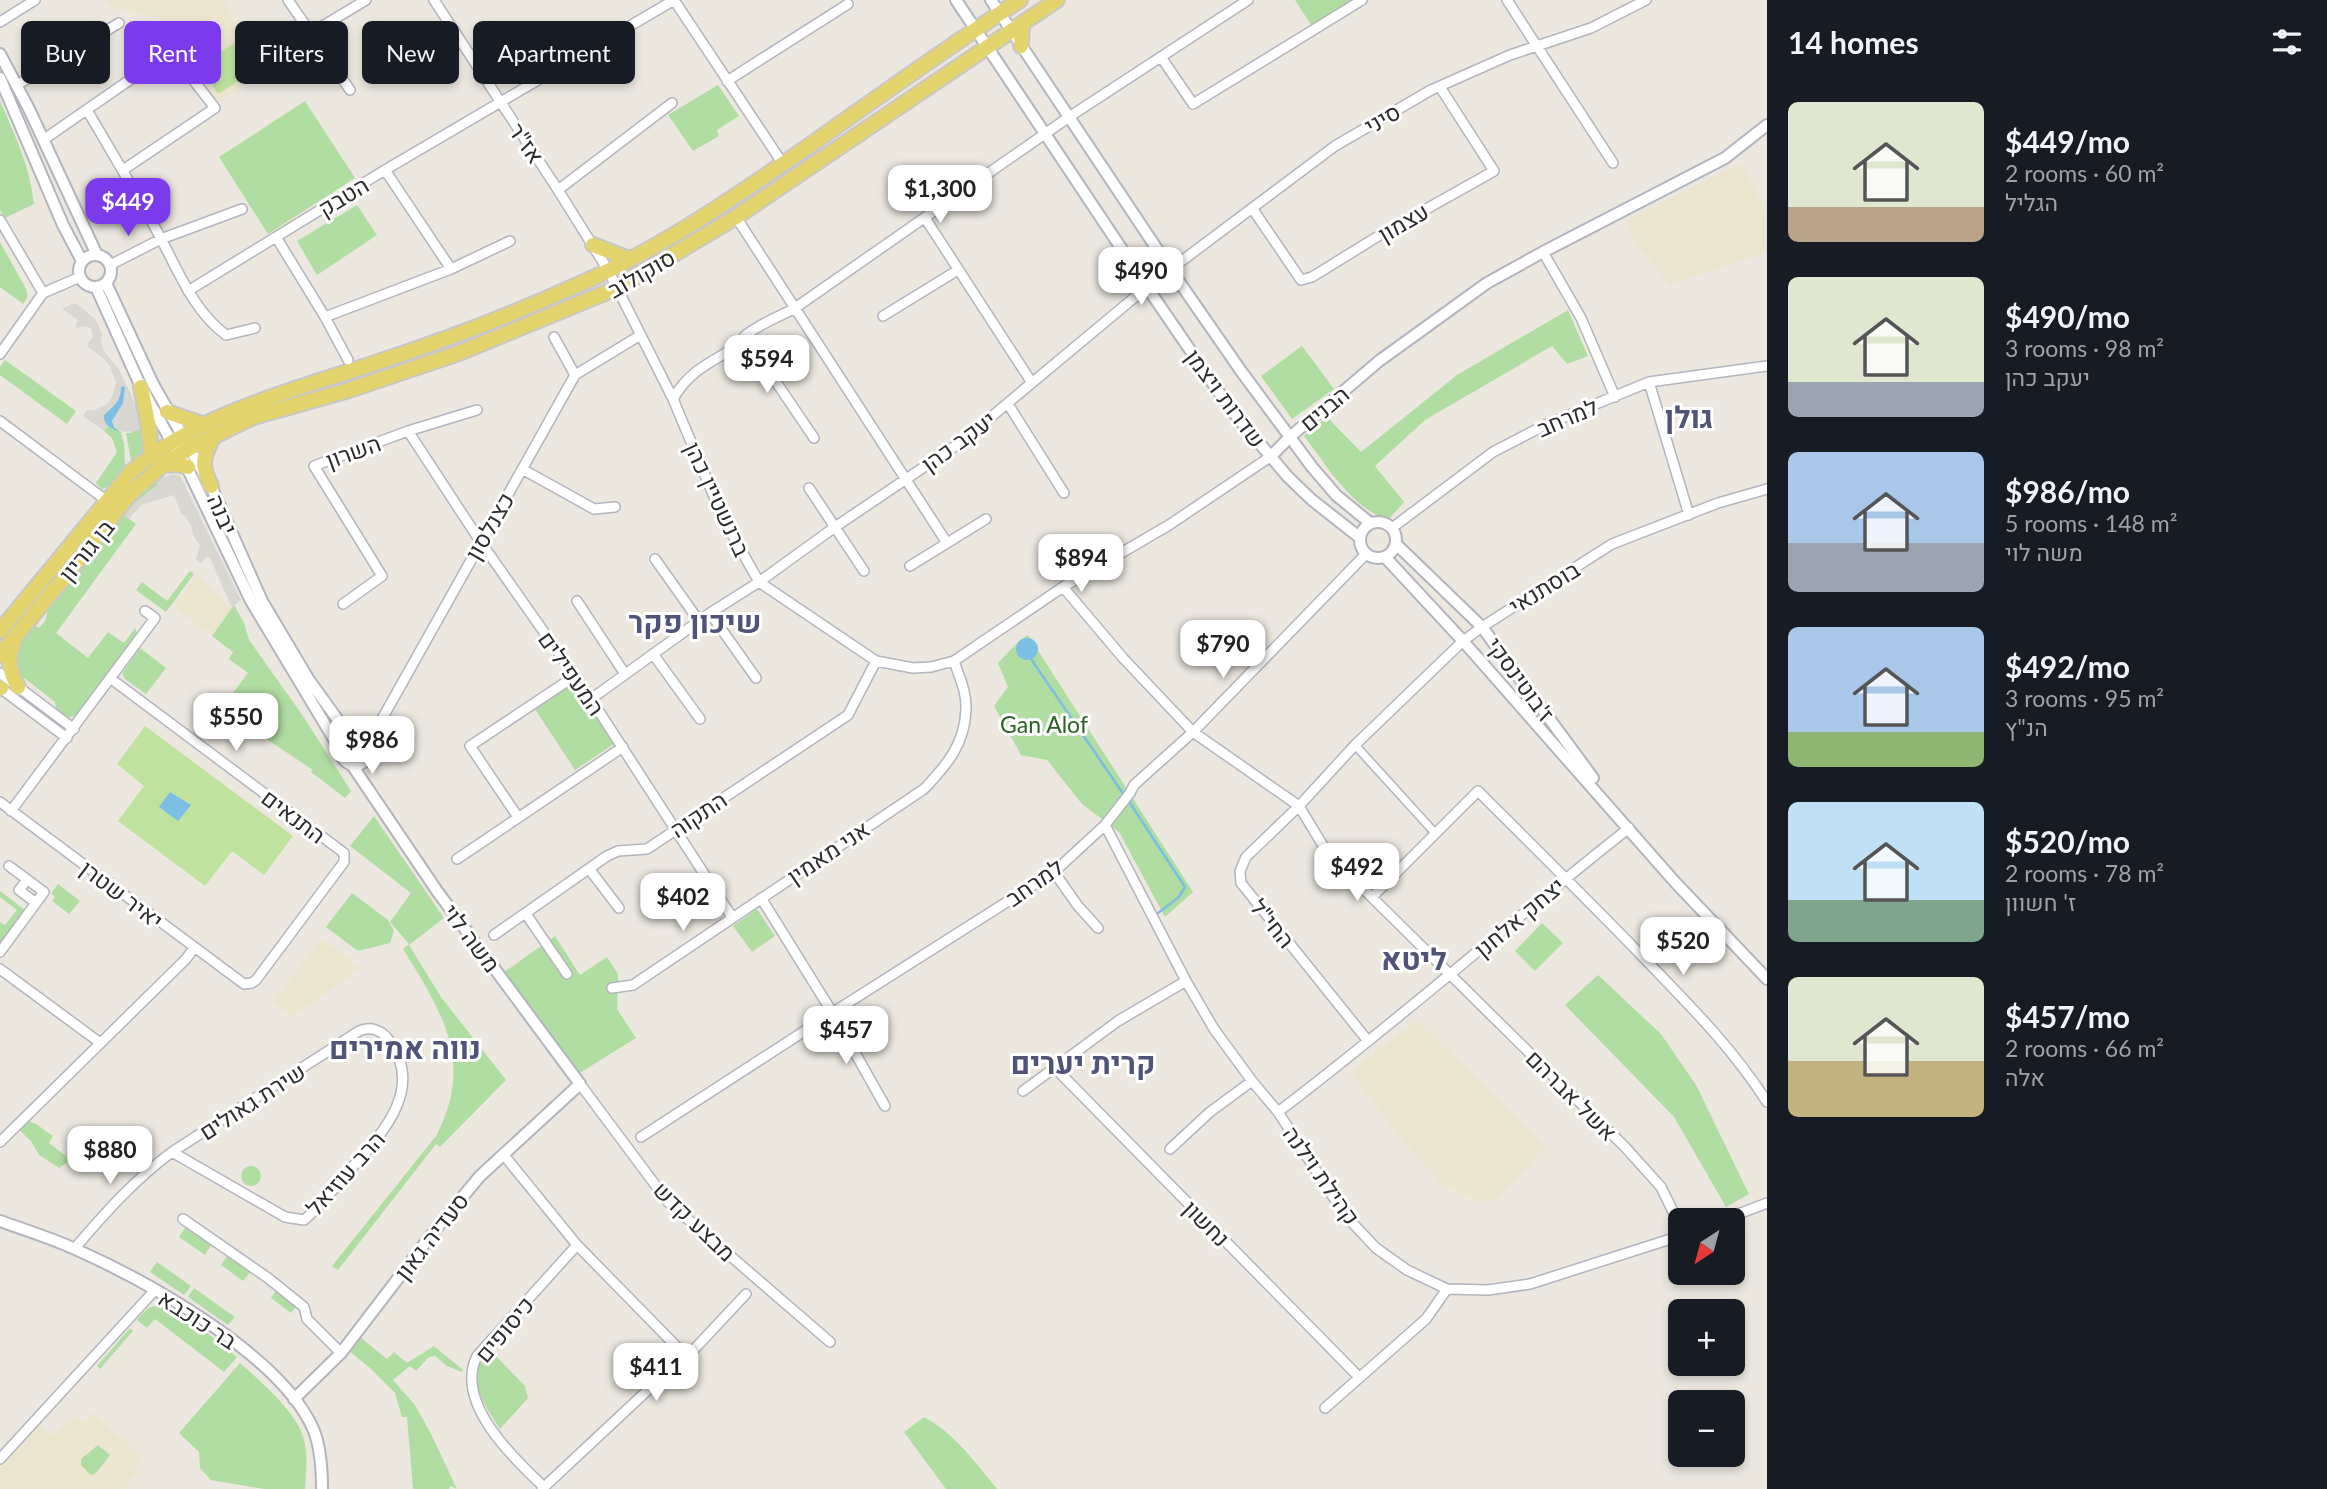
<!DOCTYPE html>
<html lang="en">
<head>
<meta charset="utf-8">
<style>
	:root { --surface:#171b24; --page:#20242c; --text:#f1f3f6; --muted:#9ea1a6; --accent:#7c3aed }
	body { margin:0; font-family:Lato,Heebo,sans-serif; background:var(--page); color:var(--text); height:100vh; display:flex; flex-direction:column; font-size:26px; white-space:nowrap }
	* { box-sizing:border-box; margin:0 }
	p { font-size:23px; color:var(--muted) }
	.icon { flex:none; width:38px; height:38px; fill:none; stroke:currentColor; stroke-width:2; stroke-linecap:round; stroke-linejoin:round }
	.map { position:relative; flex:1; overflow:hidden }
	.sheet { display:flex; flex-direction:column; background:var(--surface); width:560px }
	.sheet>* { flex:none }
	.guide { position:absolute; left:21px; top:21px; width:665px; height:63px; display:flex; gap:14px }
	.needle { width:46px; rotate:216deg }
	.tools { position:absolute; left:1668px; top:1208px; display:grid; gap:14px }
	.tools a { display:grid; place-items:center; width:77px; height:77px; border-radius:10px; background:var(--surface); box-shadow:0 4px 10px #0003; font-size:35px }
	.price { position:absolute; translate:-50% -60px; padding:0 16px; border-radius:14px; background:#fff; color:#222; font-size:23px; line-height:46px; filter:drop-shadow(0 2px 4px #0008) }
	.price::after { content:''; position:absolute; left:50%; top:42px; width:21px; height:16px; margin-left:-10px; background:inherit; clip-path:polygon(0 0,100% 0,50% 100%) }
	.price.active { background:var(--accent); color:#fff }
	ul { padding:0; list-style:none }
	li { display:flex; align-items:center; gap:21px; height:175px; padding:0 21px }
	li span { display:grid; place-items:center; flex:none; width:196px; height:140px; border-radius:10px; color:#555 }
	li>.icon { margin-inline-start:auto }
	span .icon { width:84px; height:84px; fill:#fffc; stroke-width:1 }
	li b { font-size:30px }
	h2 { display:flex; justify-content:space-between; align-items:center; height:84px; padding:0 21px; font-size:30px }
	.tag { padding:0 24px; border-radius:10px; background:var(--surface); box-shadow:0 4px 10px #0003; font-size:24px; line-height:63px }
	.tag.active { background:var(--accent); color:#fff }
	main { display:flex; flex:1; min-height:0 }
	.map>svg:first-child { display:block }
	.education { fill:#ece6d1 }
	.green { fill:#b0dda2 }
	.pitch { fill:#bfe39f }
	.plaza { fill:#d9d7d2 }
	.water { fill:#7dbee4 }
	.lines { fill:none; stroke-linecap:round; stroke-linejoin:round }
	.stream { stroke:#7dbee4; stroke-width:2.5 }
	.pedestrian-casing { stroke:#b3b4be; stroke-width:10 }
	.minor-casing { stroke:#b3b4be; stroke-width:12 }
	.tertiary-casing { stroke:#b3b4be; stroke-width:14 }
	.primary-casing { stroke:#c8c8c8; stroke-width:18 }
	.pedestrian { stroke:#fff; stroke-width:7 }
	.minor { stroke:#fff; stroke-width:9 }
	.tertiary { stroke:#fff; stroke-width:10 }
	.primary { stroke:#e4d46d; stroke-width:14 }
	.labels { text-anchor:middle; dominant-baseline:central; stroke-width:6; stroke-linejoin:round; paint-order:stroke }
	.street-label { font-size:23px; fill:#2c2c2c; stroke:#fff }
	.park-label { font-size:23px; fill:#296322; stroke:#fff }
	.district-label { font-size:30px; font-weight:bold; fill:#505479; stroke:#fff }
</style>
</head>
<body>
<main>
<div class="map">
<svg width="1767" height="1489" viewBox="0 0 1767 1489">
	<rect width="100%" height="100%" fill="#ece8e0"/>
	<path class="education" d="M105 0H227L224 3 266 71 217 103 166 21 108 6Z
		M1742 162 1767 215V252L1670 285 1637 245 1626 220Z
		M197 575 232 608 212 636 174 607Z
		M321 938 362 968 293 1017 273 1002Z
		M1417 1020 1546 1147 1495 1200 1478 1202 1440 1182 1399 1137 1351 1072Z
		M92 1412 142 1458 135 1467 140 1472 137 1476 134 1475 123 1489H0V1468L38 1424 51 1436 76 1416 82 1422Z"/>
	<path class="green" d="M1295 0H1352L1311 25Z
		M718 85 739 116 717 130 719 136 693 151 668 115Z
		M0 101C15 135 30 167 34 204L5 218 0 210Z
		M305 101 355 178 268 234 219 157Z
		M357 205 377 235 317 275 297 241Z
		M0 242 26 289 28 296 23 304 0 287Z
		M1568 310 1588 356 1567 364 1552 346 1425 420 1375 466 1404 502 1388 520C1351 507 1327 466 1304 436L1327 417 1361 452 1457 375Z
		M1302 346 1334 389 1292 419 1261 376Z
		M5 360 76 411 67 424 0 375V367Z
		M142 421 146 451 134 460H131L126 433H131Z
		M108 426 121 432 124 444 125 466 109 486 102 489 96 483 117 452 112 438 104 431Z
		M157 482 158 485 136 502 124 515 136 524 56 633 88 658 108 632 124 643 135 628 137 633 77 715 67 718 56 709 55 702 23 677 22 683 18 680 14 651 33 624 39 628 45 621 49 607 125 510Z
		M190 571 194 574 166 612 136 590 142 582 167 601Z
		M234 605 244 623 249 640 303 716 351 791 345 798 311 772 313 770 265 738 277 721 261 709 248 725 223 706 248 673 229 659 233 652 212 636Z
		M1028 635 1193 892 1165 917 1119 832 1082 804 1047 760 1021 755 994 706 1008 687 998 663 1020 640Z
		M140 648 166 668 146 694 125 679 122 673Z
		M574 683 614 744 575 770 535 709Z
		M374 816 444 918 409 945 441 997 506 1080 440 1147 436 1144 338 1270 332 1266 436 1136C475 1062 442 1012 403 949L409 944 390 922 411 893 350 846Z
		M58 884 80 901 69 914 52 901 55 897 51 893Z
		M0 891 25 910 0 944V922L5 925 17 910 0 897Z
		M352 893 388 920 394 931 390 943 358 951 326 927Z
		M757 909 775 936 752 952 733 926Z
		M1542 923 1563 943 1535 971 1515 951Z
		M555 936 580 975 607 957 618 974 617 1009 636 1038 578 1074 503 973Z
		M1598 975 1661 1034 1696 1085 1749 1194 1726 1207 1674 1117 1565 1005Z
		M26 1120 36 1124 53 1136 49 1143 71 1160 59 1168 39 1155 31 1141 18 1129Z
		M241 1176a10 10 0 1 1 20 0a10 10 0 1 1-20 0Z
		M185 1228 211 1245 205 1255 179 1237Z
		M228 1255 251 1271 243 1281 221 1265Z
		M157 1262 191 1286 184 1295 150 1272Z
		M194 1288 235 1317 228 1325 188 1297Z
		M276 1290 297 1305 291 1313 271 1298Z
		M158 1305 206 1332 237 1357 224 1372 155 1319 147 1328 137 1320 148 1308Z
		M130 1328 133 1331 100 1369 97 1366Z
		M360 1337 387 1359 394 1352 407 1363 434 1346 463 1370 462 1372 447 1366 435 1356 429 1357 416 1371 410 1366 393 1380 415 1405 431 1434 457 1489 450 1486 449 1489H413L407 1417H402L395 1393 370 1368 349 1351Z
		M488 1348 525 1386 528 1398 500 1429C484 1403 462 1376 488 1348Z
		M240 1363C258 1379 295 1411 302 1434 309 1451 306 1471 305 1489H264L211 1480 200 1468 199 1452 179 1433Z
		M924 1417C954 1433 976 1463 997 1489H946L904 1432Z
		M98 1445 110 1455 96 1473 91 1475 81 1465V1459Z"/>
	<path class="pitch" d="M239 40 258 69 218 94 200 65Z
		M145 726 293 836 264 875 232 851 205 886 118 821 144 786 117 764Z"/>
	<path class="plaza" d="M72 304H77L95 319 103 335 101 340 103 350 120 371 138 410 142 424 138 431 125 432 117 430 112 421 117 411 104 421 108 426 104 431 83 416 87 410H95L107 404 112 397 116 383 110 366 104 359 88 347V343L93 337 91 329 86 326 75 328 78 320 62 309Z
		M173 474 180 476 241 600 232 608 210 558 207 556 201 563 196 559 200 545 193 535 191 525 184 515H182L174 495 141 505 129 519 124 515 136 502 158 485 159 479Z"/>
	<path class="water" d="M125 386 123 403 112 421 114 427 120 432C111 428 103 425 104 415 114 406 121 401 121 387Z
		M1016 649a11 11 0 1 1 22 0a11 11 0 1 1-22 0Z
		M170 792 191 805 178 821 159 807Z"/>
	<g class="lines">
		<path class="stream" d="M1031 659 1124 795
			M1128 800 1185 887 1178 898 1154 916"/>
		<defs>
			<path id="pedestrian" d="M1355 745 1435 833"/>
			<path id="minor" d="M288 0 350 90
				M434 0 558 190 608 270 673 399 723 518 759 582 876 661 913 668 931 667 954 661 1063 587 1169 525 1270 457
				M674 0 783 164
				M1507 0 1613 163
				M0 22 35 0
				M311 33 366 0
				M1161 57 1193 104 1362 0
				M727 81 848 4
				M17 85 119 23
				M87 110C111 151 135 191 158 233 177 268 193 311 226 335L255 328
				M43 140 157 61 169 55H174L215 108 123 170
				M385 170 451 269
				M558 190 672 103
				M1252 208 1301 280 1312 277 1380 235 1494 171 1440 87
				M736 217 947 543
				M925 218 1032 383
				M0 220 43 293
				M276 237 325 317 348 360
				M1543 252 1581 318 1615 397
				M110 265 161 239 242 209
				M188 291 385 170 674 0
				M883 316 958 270
				M325 317 451 269 510 241
				M745 336 814 438
				M554 337 575 375
				M0 354 43 293 80 277
				M1649 382 1689 515
				M673 399C688 373 705 365 731 350 737 347 741 340 746 335 761 323 779 317 795 308L1069 117 1248 0
				M1008 404 1064 493
				M0 421 107 501
				M408 431 480 541 591 699 732 917
				M522 469 594 509 615 507
				M809 488 864 571
				M1392 528 1493 452 1545 425 1649 382 1767 366
				M655 559 699 621
				M910 566 986 519
				M1063 587 1123 658 1193 732 1299 806 1328 854 1625 1147 1661 1187 1680 1226
				M577 601 625 674
				M343 604 382 576 314 466 408 431 477 410
				M710 613 756 678
				M653 654 700 719
				M0 673 74 729
				M0 688 67 738
				M591 699 710 613 759 582 835 527 961 442 1147 287 1335 146 1431 90 1510 55 1591 28 1646 0
				M364 741 373 735 575 375 639 336
				M0 802 244 984 252 983 256 980 344 862V853L110 678
				M11 811 155 618 145 611
				M518 817 470 746 575 676
				M1105 825 1186 981 1214 1029 1252 1081 1278 1112 1345 1215 1376 1248 1407 1270 1447 1289 1488 1290 1530 1284 1680 1236
				M457 859 623 747
				M590 870 619 908
				M1054 872 1078 906 1098 928
				M27 880 19 890 36 903
				M1372 897 1478 791C1533 846 1589 901 1643 957 1689 1005 1731 1046 1767 1102
				M761 898 832 1012 885 1106
				M526 914 567 974
				M494 935 607 856 618 851 647 849 848 715 876 661
				M0 952 44 892 9 866
				M0 969 99 1042
				M612 988 633 985 924 789C947 765 965 744 966 709 967 693 959 676 954 661
				M1368 1041 1241 883 1240 871 1246 857 1299 806 1355 745 1463 641 1482 627 1612 544 1718 503 1767 489
				M1055 1068 1359 1377
				M580 1084 668 1202 830 1342
				M1023 1091 1118 1021 1186 981
				M1278 1112C1398 1021 1511 921 1629 828
				M641 1137 843 1006 1054 872 1105 825 1130 793 1134 785 1193 732 1366 554
				M0 1142 186 959 194 948
				M1170 1149 1210 1112 1252 1081
				M503 1154 577 1245 678 1348 680 1360
				M183 1219 268 1278 304 1307 307 1319 341 1353
				M1723 1220 1767 1203
				M75 1248C105 1213 134 1180 172 1152L359 1031C370 1026 381 1030 388 1039 427 1089 380 1136 348 1172 334 1188 321 1206 304 1220L285 1217 172 1152
				M1325 1408 1426 1319 1447 1289
				M0 1459 155 1290
				M544 1487C513 1458 454 1402 477 1356L577 1245
				M542 1489 680 1360 686 1358 746 1294"/>
			<path id="tertiary" d="M956 0 1147 287 1229 407 1288 477 1312 500 1359 537
				M991 0 1171 270 1241 371 1312 467 1336 495 1370 523
				M0 54 29 109 97 255
				M0 78 63 225 82 261
				M79 271a16 16 0 1 1 32 0a16 16 0 1 1-32 0Z
				M106 283 153 384 211 486 262 601 309 680 351 738
				M96 287 141 387 175 448
				M1270 457 1291 436 1379 361 1487 283 1543 252 1725 158 1767 125
				M184 461 251 601 341 751
				M1360 540a18 18 0 1 1 36 0a18 18 0 1 1-36 0Z
				M1396 544 1482 627 1593 778
				M1385 557 1463 641 1674 881 1767 979
				M341 751a14 14 0 1 1 28 0a14 14 0 1 1-28 0Z
				M0 1221C25 1230 51 1238 75 1249 147 1281 283 1356 314 1431 321 1449 322 1470 322 1489
				M294 1399 341 1353 435 1230 480 1176 580 1084 437 891 352 765"/>
			<path id="primary" d="M1021 46 1022 23
				M593 245 629 259
				M141 387 149 428 151 456
				M167 412 205 425
				M164 465 177 464 188 467
				M211 486C200 463 203 458 214 435
				M0 631 131 472C199 413 292 391 375 363 446 340 514 314 582 283 659 249 730 200 799 153 872 101 945 49 1020 0
				M14 642C7 658 9 671 18 687
				M0 655 72 568 129 495 163 465 190 448 253 417 349 390 459 353 617 288 736 217 1057 0
				M0 688H1"/>
		</defs>
		<use href="#pedestrian" class="pedestrian-casing"/>
		<use href="#minor" class="minor-casing"/>
		<use href="#tertiary" class="tertiary-casing"/>
		<use href="#primary" class="primary-casing"/>
		<use href="#pedestrian" class="pedestrian"/>
		<use href="#minor" class="minor"/>
		<use href="#tertiary" class="tertiary"/>
		<use href="#primary" class="primary"/>
	</g>
	<g class="labels">
		<g class="street-label">
			<text transform="translate(1382 118) rotate(-30)">סיני</text>
			<text transform="translate(527 143) rotate(56)">אז"ר</text>
			<text transform="translate(343 196) rotate(-31)">הטבק</text>
			<text transform="translate(1403 222) rotate(-30)">עצמון</text>
			<text transform="translate(641 273) rotate(-30)">סוקולוב</text>
			<text transform="translate(1226 398) rotate(53)">שדרות ויצמן</text>
			<text transform="translate(1324 408) rotate(-40)">הבנים</text>
			<text transform="translate(1567 417) rotate(-23)">למרחב</text>
			<text transform="translate(958 441) rotate(-36)">יעקב כהן</text>
			<text transform="translate(353 451) rotate(-20)">השרון</text>
			<text transform="translate(718 499) rotate(65)">ברנשטיין כהן</text>
			<text transform="translate(223 514) rotate(66)">יבנה</text>
			<text transform="translate(489 526) rotate(-60)">כצנלסון</text>
			<text transform="translate(86 550) rotate(-51)">בן גוריון</text>
			<text transform="translate(1544 587) rotate(-32)">בוסתנאי</text>
			<text transform="translate(572 673) rotate(55)">המעפילים</text>
			<text transform="translate(1521 679) rotate(54)">ז'בוטינסקי</text>
			<text transform="translate(698 814) rotate(-34)">התקוה</text>
			<text transform="translate(294 816) rotate(37)">התנאים</text>
			<text transform="translate(828 852) rotate(-34)">אני מאמין</text>
			<text transform="translate(1034 882) rotate(-35)">למרחב</text>
			<text transform="translate(122 894) rotate(37)">יאיר שטרן</text>
			<text transform="translate(1519 917) rotate(-40)">יצחק אלחנן</text>
			<text transform="translate(1273 923) rotate(51)">החי"ל</text>
			<text transform="translate(472 938) rotate(53)">משה לוי</text>
			<text transform="translate(1572 1095) rotate(45)">אשל אברהם</text>
			<text transform="translate(252 1101) rotate(-33)">שירת גאולים</text>
			<text transform="translate(345 1173) rotate(-48)">הרב עוזיאל</text>
			<text transform="translate(1322 1175) rotate(55)">קהילת וילנה</text>
			<text transform="translate(695 1221) rotate(44)">מבצע קדש</text>
			<text transform="translate(1207 1223) rotate(45)">נחשון</text>
			<text transform="translate(431 1236) rotate(-52)">סעדיה גאון</text>
			<text transform="translate(198 1319) rotate(33)">בר כוכבא</text>
			<text transform="translate(504 1329) rotate(-50)">כיסופים</text>
		</g>
		<g class="park-label">
			<text x="1044" y="724">Gan Alof</text>
		</g>
		<g class="district-label">
			<text x="1689" y="416">גולן</text>
			<text x="695" y="621">שיכון פקר</text>
			<text x="1414" y="958">ליטא</text>
			<text x="405" y="1047">נווה אמירים</text>
			<text x="1083" y="1062">קרית יערים</text>
		</g>
	</g>
</svg>
<div class="tools">
<a><svg class="needle" viewBox="-14 -14 28 28"><path d="M0-13l5 13h-10z" fill="#e53935"/><path d="M0 13l5-13h-10z" fill="#9ea1a6"/></svg></a>
<a>+</a>
<a>−</a>
</div>
<b class="price" style="left:940px;top:225px">$1,300</b>
<b class="price active" style="left:128px;top:238px">$449</b>
<b class="price" style="left:1141px;top:307px">$490</b>
<b class="price" style="left:767px;top:395px">$594</b>
<b class="price" style="left:1081px;top:594px">$894</b>
<b class="price" style="left:1223px;top:680px">$790</b>
<b class="price" style="left:236px;top:753px">$550</b>
<b class="price" style="left:372px;top:776px">$986</b>
<b class="price" style="left:1357px;top:903px">$492</b>
<b class="price" style="left:683px;top:933px">$402</b>
<b class="price" style="left:1683px;top:977px">$520</b>
<b class="price" style="left:846px;top:1066px">$457</b>
<b class="price" style="left:110px;top:1186px">$880</b>
<b class="price" style="left:656px;top:1403px">$411</b>
<div class="guide">
<a class="tag">Buy</a>
<a class="tag active">Rent</a>
<a class="tag">Filters</a>
<a class="tag">New</a>
<a class="tag">Apartment</a>
</div>
</div>
<section class="sheet">
<h2>14 homes<svg class="icon" aria-label="filters" viewBox="0 0 24 24"><path d="M4 7h16M4 17h16"/><circle cx="9" cy="7" r="2"/><circle cx="15" cy="17" r="2"/></svg></h2>
<ul>
<li><span style="background:linear-gradient(#dfe7d0 75%,#b9a48a 0)"><svg class="icon" aria-label="home" viewBox="0 0 24 24"><path d="M3 11l9-7 9 7M6 9v11h12V9"/></svg></span><div><b>$449/mo</b><p>2 rooms · 60 m²</p><p>הגליל</p></div></li>
<li><span style="background:linear-gradient(#dfe7d0 75%,#9aa5b1 0)"><svg class="icon" aria-label="home" viewBox="0 0 24 24"><path d="M3 11l9-7 9 7M6 9v11h12V9"/></svg></span><div><b>$490/mo</b><p>3 rooms · 98 m²</p><p>יעקב כהן</p></div></li>
<li><span style="background:linear-gradient(#a9c7e8 65%,#9aa5b1 0)"><svg class="icon" aria-label="home" viewBox="0 0 24 24"><path d="M3 11l9-7 9 7M6 9v11h12V9"/></svg></span><div><b>$986/mo</b><p>5 rooms · 148 m²</p><p>משה לוי</p></div></li>
<li><span style="background:linear-gradient(#a9c7e8 75%,#8fb573 0)"><svg class="icon" aria-label="home" viewBox="0 0 24 24"><path d="M3 11l9-7 9 7M6 9v11h12V9"/></svg></span><div><b>$492/mo</b><p>3 rooms · 95 m²</p><p>הנ&quot;ץ</p></div></li>
<li><span style="background:linear-gradient(#bfe0f5 70%,#7fa58c 0)"><svg class="icon" aria-label="home" viewBox="0 0 24 24"><path d="M3 11l9-7 9 7M6 9v11h12V9"/></svg></span><div><b>$520/mo</b><p>2 rooms · 78 m²</p><p>ז' חשוון</p></div></li>
<li><span style="background:linear-gradient(#dfe7d0 60%,#c2b280 0)"><svg class="icon" aria-label="home" viewBox="0 0 24 24"><path d="M3 11l9-7 9 7M6 9v11h12V9"/></svg></span><div><b>$457/mo</b><p>2 rooms · 66 m²</p><p>אלה</p></div></li>
</ul>
</section>
</main>
</body>
</html>
